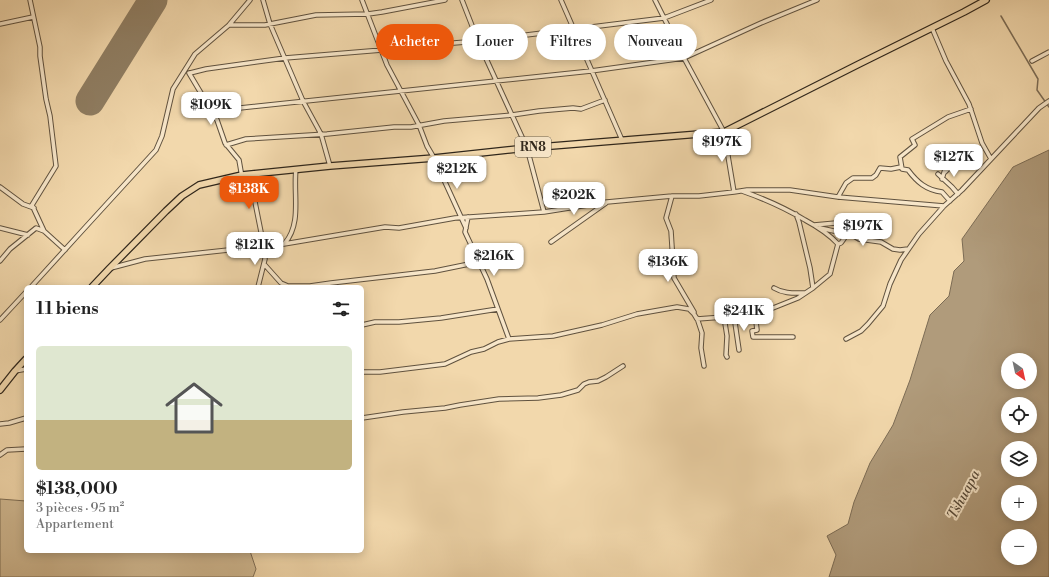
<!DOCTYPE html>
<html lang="fr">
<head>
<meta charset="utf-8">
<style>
	:root { --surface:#fff; --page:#f6f6f6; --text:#222; --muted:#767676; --accent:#ea580c }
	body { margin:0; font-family:"Libre Bodoni",serif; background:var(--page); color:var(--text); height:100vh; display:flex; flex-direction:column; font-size:15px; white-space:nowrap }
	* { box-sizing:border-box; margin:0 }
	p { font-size:13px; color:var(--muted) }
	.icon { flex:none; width:22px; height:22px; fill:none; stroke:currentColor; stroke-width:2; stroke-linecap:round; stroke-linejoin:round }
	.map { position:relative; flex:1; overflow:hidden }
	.details { position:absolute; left:24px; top:285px; width:340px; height:268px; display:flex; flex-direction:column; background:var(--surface); border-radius:6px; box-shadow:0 2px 10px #0003 }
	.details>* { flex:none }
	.top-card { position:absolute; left:376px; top:24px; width:380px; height:36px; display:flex; gap:8px }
	.needle { width:26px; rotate:147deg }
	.buttons { position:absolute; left:1001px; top:353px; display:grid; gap:8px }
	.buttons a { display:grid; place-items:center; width:36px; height:36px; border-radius:50%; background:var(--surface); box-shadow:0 2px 10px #0003; font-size:20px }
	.price { position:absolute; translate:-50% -34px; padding:0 9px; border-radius:8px; background:#fff; color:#222; font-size:13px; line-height:26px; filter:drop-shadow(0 1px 2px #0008) }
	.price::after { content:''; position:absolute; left:50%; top:24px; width:12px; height:9px; margin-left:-6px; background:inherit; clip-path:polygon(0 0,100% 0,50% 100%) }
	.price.current { background:var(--accent); color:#fff }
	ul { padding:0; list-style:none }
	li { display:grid; align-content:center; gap:8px; height:212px; padding:0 12px }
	li span { display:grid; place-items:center; height:124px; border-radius:6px; color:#555 }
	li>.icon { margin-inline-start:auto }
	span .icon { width:72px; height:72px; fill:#fffc; stroke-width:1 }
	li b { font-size:17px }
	h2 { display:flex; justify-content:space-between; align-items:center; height:48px; padding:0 12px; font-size:17px }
	.chip { padding:0 14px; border-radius:18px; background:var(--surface); box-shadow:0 2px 10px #0003; font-size:14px; line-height:36px }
	.chip.current { background:var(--accent); color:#fff }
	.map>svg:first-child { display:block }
	.green { fill:#d1ba93; stroke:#807057 }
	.water { fill:#b09b7b; stroke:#7c6c55; fill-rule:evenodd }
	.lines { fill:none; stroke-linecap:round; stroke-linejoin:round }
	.stream { stroke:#7c6c55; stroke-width:1.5 }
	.runway { stroke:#907f64; stroke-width:29 }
	.minor-casing { stroke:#60523f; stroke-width:5.5 }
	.primary-casing { stroke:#2f261b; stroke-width:8 }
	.minor { stroke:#f7e6c9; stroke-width:3.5 }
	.primary { stroke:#f2d8ac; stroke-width:5.5 }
	.labels { text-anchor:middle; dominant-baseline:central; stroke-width:4; stroke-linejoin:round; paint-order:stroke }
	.shield { fill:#f7e6c9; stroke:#6b604f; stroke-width:1 }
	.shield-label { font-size:12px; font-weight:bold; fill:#2f261b }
	.water-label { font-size:14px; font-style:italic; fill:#564938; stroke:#f7e6c9 }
</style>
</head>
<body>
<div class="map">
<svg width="1049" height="577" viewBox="0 0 1049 577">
	<rect width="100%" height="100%" fill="#f2d8ac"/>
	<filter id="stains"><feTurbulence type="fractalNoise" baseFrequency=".005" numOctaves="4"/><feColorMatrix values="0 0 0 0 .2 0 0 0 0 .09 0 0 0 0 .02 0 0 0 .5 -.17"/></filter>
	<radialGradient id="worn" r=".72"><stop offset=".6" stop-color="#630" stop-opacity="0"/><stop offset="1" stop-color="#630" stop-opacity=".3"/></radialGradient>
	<path class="green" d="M0 499 26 501V551H250L256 569 253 577H0Z"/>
	<path class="water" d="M1049 150V577H829L836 555 827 536 848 524 854 502 870 463 893 425 910 380 930 315 949 296 954 271 964 261 962 239 1013 167ZM1008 360H1030V382H1008ZM1008 404H1030V426H1008ZM1008 448H1030V470H1008ZM1008 492H1030V514H1008ZM1008 536H1030V558H1008Z"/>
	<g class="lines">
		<path class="stream" d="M1001 16 1038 79 1037 90 1049 107"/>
		<path class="runway" d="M90 101 153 0"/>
		<defs>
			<path id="minor" d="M30 0 40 47V56L46 99 50 116 56 166 32 205 44 231
				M263 0 270 24 303 101 321 134 330 166
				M362 0 387 65 419 125 427 146 434 158 466 228
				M462 0 478 41 527 148 544 212
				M561 0 622 140
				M655 0 684 58 724 132 734 192
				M0 24 33 17
				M229 25H265L316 15 368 14 382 12 445 0
				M932 28 946 61 969 104 982 143 991 159
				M1032 61 1049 52
				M189 73 217 120 225 143 239 160 243 183 249 193 254 197 264 247 265 259 258 287
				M190 73 206 69 285 58 382 50 418 46 478 41 664 18 711 0
				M212 111 591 71 684 58 761 23 817 0
				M226 145 246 139 327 134 394 127H411L444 121 512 115 539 111 573 108 581 109 605 100
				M945 172 953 164
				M938 174 952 187 958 194
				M942 179 946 166
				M0 187 23 204 34 208
				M672 196 666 218 671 231 674 278 694 312
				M838 197 846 183 853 178H872L876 175 880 168 891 169 901 167
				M950 201 942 192C926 190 917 182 908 170L902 169 900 157 915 145 912 139 948 117 971 109
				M796 214 799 222 810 268 813 288
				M468 217 465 232 487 279 509 339
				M814 225 847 222H863C849 228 849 232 841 243L838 244
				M0 228 28 235
				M820 228 852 235 859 239 881 242 893 249 900 250 908 249
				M551 242 606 203
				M285 243C302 223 293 194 296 169
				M0 261 10 249 36 228 44 231 65 250
				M264 264 281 283 288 286H310L331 283 435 271 479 262
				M111 268 145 259 284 244 385 227 399 228 455 218 544 212 607 202 672 196H699L734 192 747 190H790L838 197 944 206
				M31 287 81 232 156 150 162 136 173 89 195 54 229 25 250 0
				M774 288C784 294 794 293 805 293
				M755 313 757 330 752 331 753 337H793
				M734 316 739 350
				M724 317 727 336 726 355 727 357
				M697 318 702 333 701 348 704 366
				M0 320 26 292
				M362 325 375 322H399L441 318 498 309
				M846 339 861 331 868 324 883 306 890 284 901 260 919 234 944 206 962 190 1039 108 1049 101
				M15 371 26 369
				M362 372H380L445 364 471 352 484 349 498 342 509 339 553 336 602 325 637 314 677 307 689 309 694 314 697 319 724 317 768 310 798 298 813 288 830 274 838 244C828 233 818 227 805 220 785 208 765 199 742 191
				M362 418 403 412 445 408 460 405 499 399 538 398 561 395 578 390 584 384 589 382 598 381 606 377 623 366
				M0 424 9 423 26 418
				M0 455 7 450 26 449"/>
			<path id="primary" d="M92 287 109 269 166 211 182 196 199 185 242 175 330 166 434 158 527 148 724 132 859 64 964 12 986 0
				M0 390 15 371 26 359"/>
		</defs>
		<use href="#minor" class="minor-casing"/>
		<use href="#primary" class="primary-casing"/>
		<use href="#minor" class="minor"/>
		<use href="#primary" class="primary"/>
	</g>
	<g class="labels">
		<rect class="shield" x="515" y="137" width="36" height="20" rx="3"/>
		<g class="shield-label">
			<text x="533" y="147">RN8</text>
		</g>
		<g class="water-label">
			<text transform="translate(964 495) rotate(-62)">Tshuapa</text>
		</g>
	</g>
	<rect width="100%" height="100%" filter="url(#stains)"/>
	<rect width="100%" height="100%" fill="url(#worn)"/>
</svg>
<div class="buttons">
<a><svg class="needle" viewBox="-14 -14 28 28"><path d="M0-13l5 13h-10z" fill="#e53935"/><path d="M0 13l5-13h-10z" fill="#767676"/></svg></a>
<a><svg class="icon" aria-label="locate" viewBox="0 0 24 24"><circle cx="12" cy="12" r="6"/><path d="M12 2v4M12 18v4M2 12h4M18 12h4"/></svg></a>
<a><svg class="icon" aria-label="layers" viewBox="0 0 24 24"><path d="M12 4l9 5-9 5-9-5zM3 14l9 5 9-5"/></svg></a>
<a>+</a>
<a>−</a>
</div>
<b class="price" style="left:211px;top:126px">$109K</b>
<b class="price" style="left:722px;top:163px">$197K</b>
<b class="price" style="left:954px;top:178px">$127K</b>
<b class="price" style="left:457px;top:190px">$212K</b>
<b class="price current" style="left:249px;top:210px">$138K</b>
<b class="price" style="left:574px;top:216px">$202K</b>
<b class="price" style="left:863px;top:247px">$197K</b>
<b class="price" style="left:255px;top:266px">$121K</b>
<b class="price" style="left:494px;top:277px">$216K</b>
<b class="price" style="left:668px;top:283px">$136K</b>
<b class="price" style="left:744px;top:332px">$241K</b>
<div class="top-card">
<a class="chip current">Acheter</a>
<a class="chip">Louer</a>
<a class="chip">Filtres</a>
<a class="chip">Nouveau</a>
</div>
<section class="details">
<h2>11 biens<svg class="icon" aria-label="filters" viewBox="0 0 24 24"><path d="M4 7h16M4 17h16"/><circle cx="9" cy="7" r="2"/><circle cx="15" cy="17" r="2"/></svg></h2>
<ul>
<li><span style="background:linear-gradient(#dfe7d0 60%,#c2b280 0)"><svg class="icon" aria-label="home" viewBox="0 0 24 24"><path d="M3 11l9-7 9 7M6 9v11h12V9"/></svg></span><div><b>$138,000</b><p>3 pièces · 95 m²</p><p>Appartement</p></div></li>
</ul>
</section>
</div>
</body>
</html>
